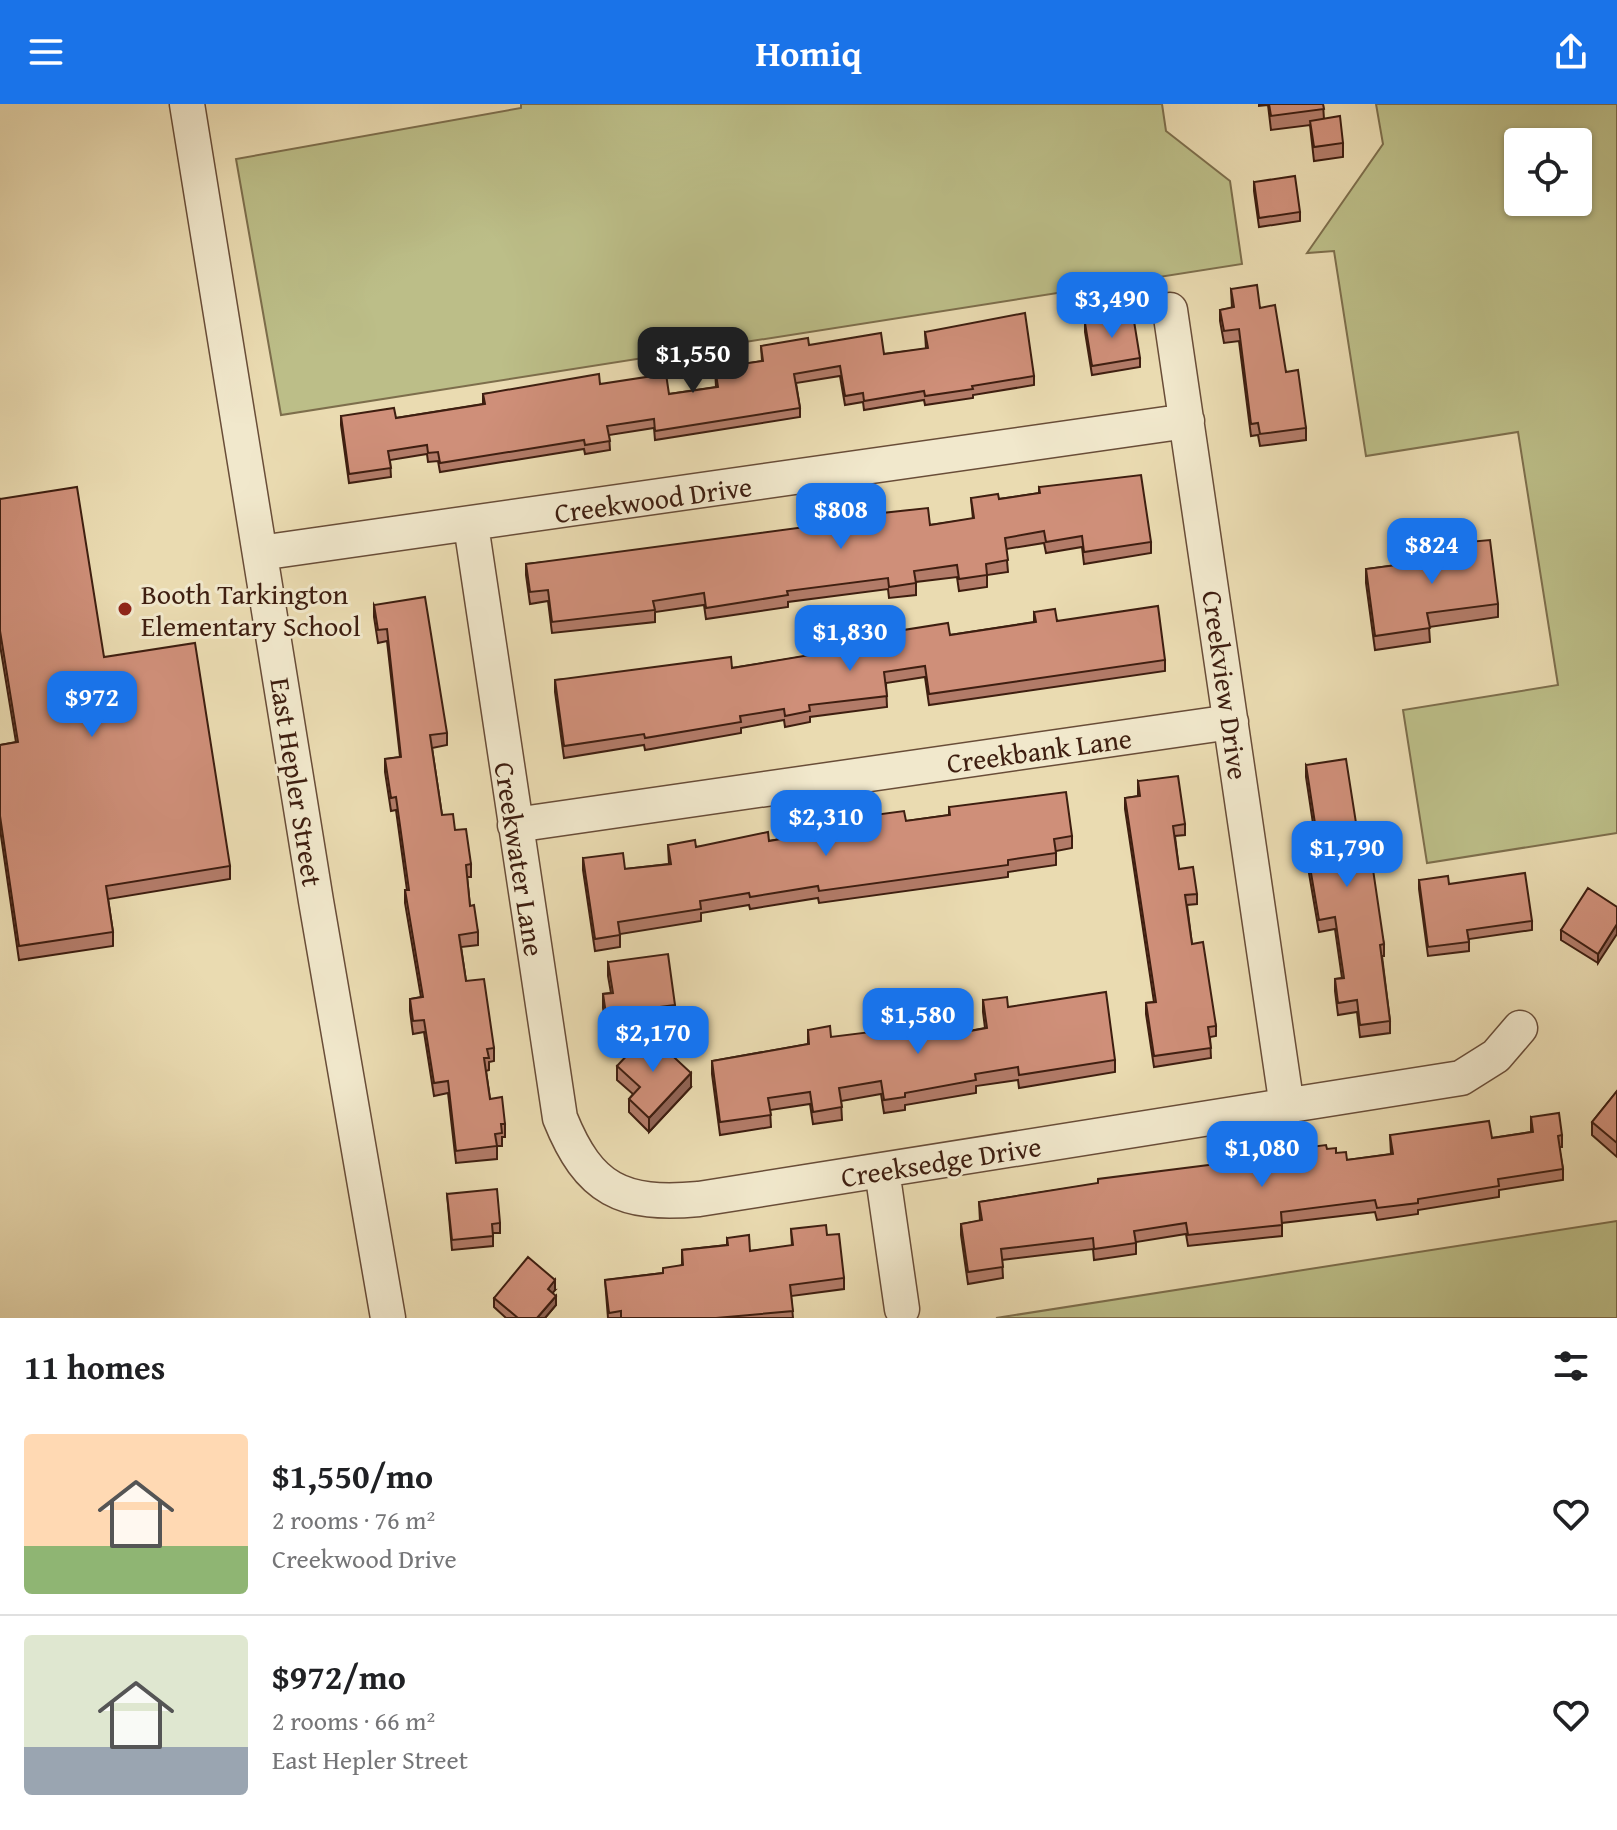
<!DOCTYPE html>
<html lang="en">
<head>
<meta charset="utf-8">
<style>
	:root { --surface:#fff; --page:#f6f6f6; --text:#202124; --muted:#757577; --line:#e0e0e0; --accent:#1a73e8 }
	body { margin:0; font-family:"Gentium Book Plus",serif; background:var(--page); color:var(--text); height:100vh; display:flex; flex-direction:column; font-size:30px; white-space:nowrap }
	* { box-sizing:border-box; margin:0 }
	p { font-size:26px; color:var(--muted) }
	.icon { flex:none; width:44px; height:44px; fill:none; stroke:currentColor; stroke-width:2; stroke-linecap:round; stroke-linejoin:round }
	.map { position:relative; height:1214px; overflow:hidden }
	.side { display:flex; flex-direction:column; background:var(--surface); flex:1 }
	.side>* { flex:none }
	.buttons { position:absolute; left:1504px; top:24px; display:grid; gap:16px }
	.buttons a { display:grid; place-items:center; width:88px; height:88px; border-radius:8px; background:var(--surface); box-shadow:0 2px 6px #0004; font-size:40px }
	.price { position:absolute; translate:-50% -68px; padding:0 18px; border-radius:16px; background:var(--accent); color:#fff; font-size:26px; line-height:52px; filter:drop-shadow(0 2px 4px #0008) }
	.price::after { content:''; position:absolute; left:50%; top:48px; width:24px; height:18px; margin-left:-12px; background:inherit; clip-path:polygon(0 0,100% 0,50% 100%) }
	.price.selected { background:#222; color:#fff }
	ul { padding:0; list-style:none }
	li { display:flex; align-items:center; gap:24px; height:200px; padding:0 24px }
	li+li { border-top:2px solid var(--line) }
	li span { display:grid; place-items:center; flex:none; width:224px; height:160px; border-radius:8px; color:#555 }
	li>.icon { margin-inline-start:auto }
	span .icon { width:96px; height:96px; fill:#fffc; stroke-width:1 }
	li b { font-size:34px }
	h2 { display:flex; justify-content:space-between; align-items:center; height:96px; padding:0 24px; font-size:34px }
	header { display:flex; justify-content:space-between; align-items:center; height:104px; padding:0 24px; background:var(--accent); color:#fff; font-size:36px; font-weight:800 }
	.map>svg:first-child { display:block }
	.green { fill:#bcbe88; stroke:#7d6e4c; stroke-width:2; fill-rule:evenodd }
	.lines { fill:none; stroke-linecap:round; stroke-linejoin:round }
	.minor-casing { stroke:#694d38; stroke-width:37 }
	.minor { stroke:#f1e8cc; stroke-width:34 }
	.wall { fill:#b27b68; stroke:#3e1e10; stroke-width:2 }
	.shaded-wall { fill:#916455; stroke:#3e1e10; stroke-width:2 }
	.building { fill:#cf8f79; stroke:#3e1e10; stroke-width:2 }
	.poi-dot { fill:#8f2418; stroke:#f1e8cc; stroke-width:3 }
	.labels { text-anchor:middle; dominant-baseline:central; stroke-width:6; stroke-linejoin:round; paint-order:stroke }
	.street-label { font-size:28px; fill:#3e1e10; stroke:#f1e8cc }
	.poi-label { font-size:28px; fill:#3e1e10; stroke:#f1e8cc; text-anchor:start }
</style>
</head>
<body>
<header><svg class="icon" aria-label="menu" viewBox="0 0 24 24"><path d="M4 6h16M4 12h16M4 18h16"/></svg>Homiq<svg class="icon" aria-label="share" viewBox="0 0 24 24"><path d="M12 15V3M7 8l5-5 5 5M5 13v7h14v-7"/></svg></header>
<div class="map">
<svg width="1617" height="1214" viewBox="0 0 1617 1214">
	<rect width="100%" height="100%" fill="#eadbb1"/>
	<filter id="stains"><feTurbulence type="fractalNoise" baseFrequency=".0025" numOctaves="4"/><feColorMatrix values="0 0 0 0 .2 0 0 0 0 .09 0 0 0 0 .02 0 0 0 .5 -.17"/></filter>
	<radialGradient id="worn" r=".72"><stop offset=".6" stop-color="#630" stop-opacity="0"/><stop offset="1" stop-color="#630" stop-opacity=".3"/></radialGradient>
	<path class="green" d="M521 0H1162L1166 27 1230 77 1242 160 281 311 236 55 521 4Z
		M1376 0H1617V729L1427 759 1403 606 1558 581 1518 328 1366 352 1334 147 1307 149 1383 40ZM1518 38H1578V98H1518Z
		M1617 1117V1214H996Z"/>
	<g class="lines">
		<defs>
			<path id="minor" d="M187 0 316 797 388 1214
				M1170 206 1287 1003
				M471 421 560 1014C589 1086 622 1102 699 1095L1461 974 1496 952 1520 924
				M260 449 1187 317
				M515 721 1231 618
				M882 1066 902 1205"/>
		</defs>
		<use href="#minor" class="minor-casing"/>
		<use href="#minor" class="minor"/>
	</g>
	<path class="wall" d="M1259 0H1323L1324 15 1343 39V53L1314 57 1310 21 1271 26 1268 1 1259 2Z
		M1254 78 1300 108V117L1259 123 1254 87Z
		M1231 185 1260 204 1286 268 1306 324V336L1260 342 1258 331 1251 332 1239 237 1224 239 1220 217V206L1232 204Z
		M1085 219 1140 254V263L1092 271 1085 228Z
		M925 228 1034 272V281L973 291V294L925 301 924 296 864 306 863 298 845 301 840 272 796 279 800 304V313L655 336 654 324 609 331 610 346 585 350 584 345 440 368 438 357 428 358 427 350 390 356 391 373 349 379 341 321V312L396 314 483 300V290L600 280 669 290 716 283 715 264 762 257 761 242 809 241 884 250 926 245Z
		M1039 383 1151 438V449L1084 460 1082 443 1046 449 1044 439 1006 445 1008 468 987 471V483L959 487 957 473 916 478V491L889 494 888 485 788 498V503L706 515 704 501 655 508V518L552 529 548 497 530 500 526 471V460L930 421 973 415 971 394 999 395 1039 389Z
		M0 395 104 553 230 762V775L108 795 113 828V842L19 856 0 725V641L16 638 0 541Z
		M1446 427 1469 438 1498 500V513L1429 523 1430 538 1375 546 1366 479V465L1448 454Z
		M374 501 447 629V641L432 644 442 711 455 726 471 760V773H467L470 802 478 828V841L461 843 466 877 494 944V957L489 958V966L486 967 490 995 505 1020V1033H502V1042H497V1055L456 1059 448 989 434 992 424 928 413 930 410 907V895L421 893 405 799V786H407L396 706 391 707 385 668V655L400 653 387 537 378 539 374 513Z
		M1034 508 1165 556V567L929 601 925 573 886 579 887 603 810 613V618L785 623 784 616 741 624V629L645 646 644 641 564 654 555 588V576L732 564 826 549 825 534 878 530 950 531 1034 518Z
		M1306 661 1356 719 1384 840V852H1382L1390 917V929L1360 933 1357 908 1338 911 1335 887V875L1342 874 1335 825 1319 828 1304 740V728L1314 726 1306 673Z
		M1138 677 1185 720V731L1175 732 1179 765 1197 790V800L1187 801 1192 840 1216 922V932L1210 933 1211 954 1154 963 1146 910V899L1154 898 1125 705V694L1138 692Z
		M949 703 1072 732V744L1056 747V761L1008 768V773L819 799 818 794 750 805 749 801 701 809V817L620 830V843L595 847 583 766V754L625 765 669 760 668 741 696 743 769 737 809 730V722L836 726 874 720V711L906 717 949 711Z
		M1419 776 1449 780 1532 817V826L1469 835V847L1428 852 1419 785Z
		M1617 803 1598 859 1561 836V826Z
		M608 858 675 901V915L606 924 603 904V890L611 889 608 872Z
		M983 896 1008 903 1115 956V968L1019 984 1018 976 976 982V989L905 1001V1006L884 1009 881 990 841 997 842 1016 813 1020 810 1000 770 1006 771 1023 720 1031 712 970V957L808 940V926L831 933H937L985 924 983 908Z
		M617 962 691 983 649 1028 629 1008V995L633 990 617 976Z
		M1617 987V1053L1592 1031V1018Z
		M1531 1013 1562 1031V1043H1559L1563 1065V1076L1499 1086V1093L1418 1106V1110L1377 1116 1375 1108 1282 1119V1132L1188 1142 1186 1130 1136 1138V1150L1094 1156 1093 1145 1002 1156 1003 1174 968 1180 961 1131V1120L980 1117 979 1098 1294 1050V1045H1327L1347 1056 1391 1050 1390 1031 1492 1034 1531 1028Z
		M447 1090 500 1119V1129H493V1142L452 1146Z
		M791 1125 827 1131 844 1174V1185L791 1192 793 1214H608L605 1176 663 1169 682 1161V1146L727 1141V1134L750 1147 792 1142Z
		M555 1186 552 1189 556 1201 545 1214H506L494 1203V1194Z"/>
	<path class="shaded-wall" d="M1617 820V830L1598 859V850Z
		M691 969V983L649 1028V1014Z
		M555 1176V1186L548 1195V1185Z
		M556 1192V1201L545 1214H537Z"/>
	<path class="building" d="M1269 0H1323L1324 5 1271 12Z
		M1340 12 1343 39 1314 43 1310 17Z
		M1295 72 1300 108 1259 114 1254 78Z
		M1257 181 1260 204 1275 201 1286 268 1298 266 1306 324 1260 330 1258 319 1251 320 1239 225 1224 227 1220 206 1234 203 1231 185Z
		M1025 209 1034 272 972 282 973 285 925 292 924 287 864 297 863 289 845 292 840 262 794 270 800 304 655 327 654 315 607 322 610 337 585 341 584 336 440 359 438 348 428 349 427 341 388 347 391 364 349 370 341 312 394 304 396 314 485 300 483 290 599 270 600 280 666 270 669 290 718 283 715 264 763 257 761 242 808 234 809 241 881 229 884 250 928 244 925 228Z
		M1133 211 1140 254 1092 262 1085 219Z
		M1141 371 1151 438 1084 448 1082 432 1046 438 1044 427 1005 434 1008 456 986 460 987 471 959 475 957 461 914 467 916 479 889 483 888 474 787 487 788 491 706 504 704 489 653 497 655 506 552 518 548 486 530 488 526 460 828 420 827 415 928 404 930 421 974 414 971 394 998 390 999 395 1040 389 1039 383Z
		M77 383 104 553 195 539 230 762 106 782 113 828 19 842 0 712V641L18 638 0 527V395Z
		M1467 424 1469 438 1490 436 1498 500 1427 509 1430 524 1375 532 1366 465 1450 454 1446 427Z
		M425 493 447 629 430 631 442 711 453 710 455 726 466 725 471 760 466 761 470 802 474 801 478 828 459 831 466 877 484 875 494 944 487 945 489 954H484L490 995 502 993 505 1020H501L502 1029 495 1030 497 1042 456 1047 448 977 434 979 424 916 413 917 410 895 423 893 405 786H409L396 693 391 694 385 655 401 653 387 525 378 526 374 501Z
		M1158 502 1165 556 929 590 925 562 884 568 887 592 809 601 810 607 785 612 784 605 740 612 741 618 645 634 644 630 564 642 555 576 731 553 732 564 828 548 825 534 877 526 878 530 948 519 950 531 1036 518 1034 508 1055 505 1057 517Z
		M1346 655 1356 719 1366 718 1384 840 1380 841 1390 917 1360 921 1357 896 1338 899 1335 875 1344 874 1335 813 1319 816 1304 728 1316 726 1306 661Z
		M1178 672 1185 720 1173 722 1179 765 1193 763 1197 790 1185 791 1192 840 1203 838 1216 922 1208 923 1211 944 1154 952 1146 899 1156 898 1125 694 1140 692 1138 677Z
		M1066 688 1072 732 1054 735 1056 749 1008 756V761L819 787 818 782 750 793 749 789 700 797 701 805 618 818 620 831 595 835 583 754 623 749 625 765 671 760 668 741 695 736 696 743 768 728 769 737 810 730 809 722 835 718 836 726 876 720 874 711 904 707 906 717 950 711 949 703Z
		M1525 769 1532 817 1467 826 1469 838 1428 843 1419 776 1448 772 1449 780Z
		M1588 784 1617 803V820L1598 850 1561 826Z
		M668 850 675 901 606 910 603 890 613 889 608 858Z
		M1106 888 1115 956 1019 971 1018 963 975 970 976 976 905 989V993L884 996 881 977 839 984 842 1003 813 1008 810 988 768 994 771 1011 720 1018 712 957 809 940 808 926 830 922 831 933 935 920 937 933 987 924 983 896 1007 893 1008 903Z
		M648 929 691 969 649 1014 629 995 640 983 617 962Z
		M1617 987V1039L1592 1018Z
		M1559 1009 1562 1031 1558 1032 1563 1065 1498 1075 1499 1082 1418 1095V1099L1377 1104 1375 1096 1281 1108 1282 1121 1188 1131 1186 1119 1134 1127 1136 1139 1094 1145 1093 1134 1001 1145 1003 1163 968 1168 961 1120 982 1116 979 1098 1098 1079V1075L1295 1050 1294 1045 1326 1041 1327 1045 1336 1044V1049L1346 1048 1347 1056 1393 1050 1390 1031 1489 1017 1492 1034 1533 1028 1531 1013Z
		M497 1085 500 1119 492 1120 493 1132 452 1136 447 1090Z
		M826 1121 827 1131 839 1130 844 1174 790 1181 793 1207 716 1214H621V1207L609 1209 605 1176 663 1169V1164L683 1161 682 1146 728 1141 727 1134 749 1131 750 1147 793 1141 791 1125Z
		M528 1153 555 1176 548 1185 556 1192 537 1214H518L494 1194Z"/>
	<circle class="poi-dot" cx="125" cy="505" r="8"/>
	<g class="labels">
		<g class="street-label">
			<text transform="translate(653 395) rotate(-8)">Creekwood Drive</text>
			<text transform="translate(1226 581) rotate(82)">Creekview Drive</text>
			<text transform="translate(1039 646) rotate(-8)">Creekbank Lane</text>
			<text transform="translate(297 678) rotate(81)">East Hepler Street</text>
			<text transform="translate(520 755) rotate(81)">Creekwater Lane</text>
			<text transform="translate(941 1057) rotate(-9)">Creeksedge Drive</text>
		</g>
		<g class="poi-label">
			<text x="141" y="489">Booth Tarkington<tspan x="141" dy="32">Elementary School</tspan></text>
		</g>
	</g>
	<rect width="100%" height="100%" filter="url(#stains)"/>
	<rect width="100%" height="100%" fill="url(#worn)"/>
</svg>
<div class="buttons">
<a><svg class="icon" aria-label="locate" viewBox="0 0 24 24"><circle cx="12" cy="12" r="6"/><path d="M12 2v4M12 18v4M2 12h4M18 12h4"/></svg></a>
</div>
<b class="price" style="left:1112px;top:236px">$3,490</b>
<b class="price selected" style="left:693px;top:291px">$1,550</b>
<b class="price" style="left:841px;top:447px">$808</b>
<b class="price" style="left:1432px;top:482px">$824</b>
<b class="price" style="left:850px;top:569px">$1,830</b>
<b class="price" style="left:92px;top:635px">$972</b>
<b class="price" style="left:826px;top:754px">$2,310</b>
<b class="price" style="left:1347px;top:785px">$1,790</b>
<b class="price" style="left:918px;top:952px">$1,580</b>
<b class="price" style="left:653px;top:970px">$2,170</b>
<b class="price" style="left:1262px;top:1085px">$1,080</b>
</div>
<section class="side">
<h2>11 homes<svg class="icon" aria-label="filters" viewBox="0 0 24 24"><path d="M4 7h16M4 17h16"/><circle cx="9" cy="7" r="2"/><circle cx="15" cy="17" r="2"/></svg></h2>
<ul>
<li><span style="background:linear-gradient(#ffd9b3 70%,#8fb573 0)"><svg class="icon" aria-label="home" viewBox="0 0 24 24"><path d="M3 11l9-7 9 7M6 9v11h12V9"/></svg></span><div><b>$1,550/mo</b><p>2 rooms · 76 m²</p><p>Creekwood Drive</p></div><svg class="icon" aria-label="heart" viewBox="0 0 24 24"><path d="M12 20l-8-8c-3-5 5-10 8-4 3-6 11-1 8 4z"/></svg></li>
<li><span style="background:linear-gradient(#dfe7d0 70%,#9aa5b1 0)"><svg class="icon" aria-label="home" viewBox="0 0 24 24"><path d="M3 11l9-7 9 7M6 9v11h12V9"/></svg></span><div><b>$972/mo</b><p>2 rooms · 66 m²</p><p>East Hepler Street</p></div><svg class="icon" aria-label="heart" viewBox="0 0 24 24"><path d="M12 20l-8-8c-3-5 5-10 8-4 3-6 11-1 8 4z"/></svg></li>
</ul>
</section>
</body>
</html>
